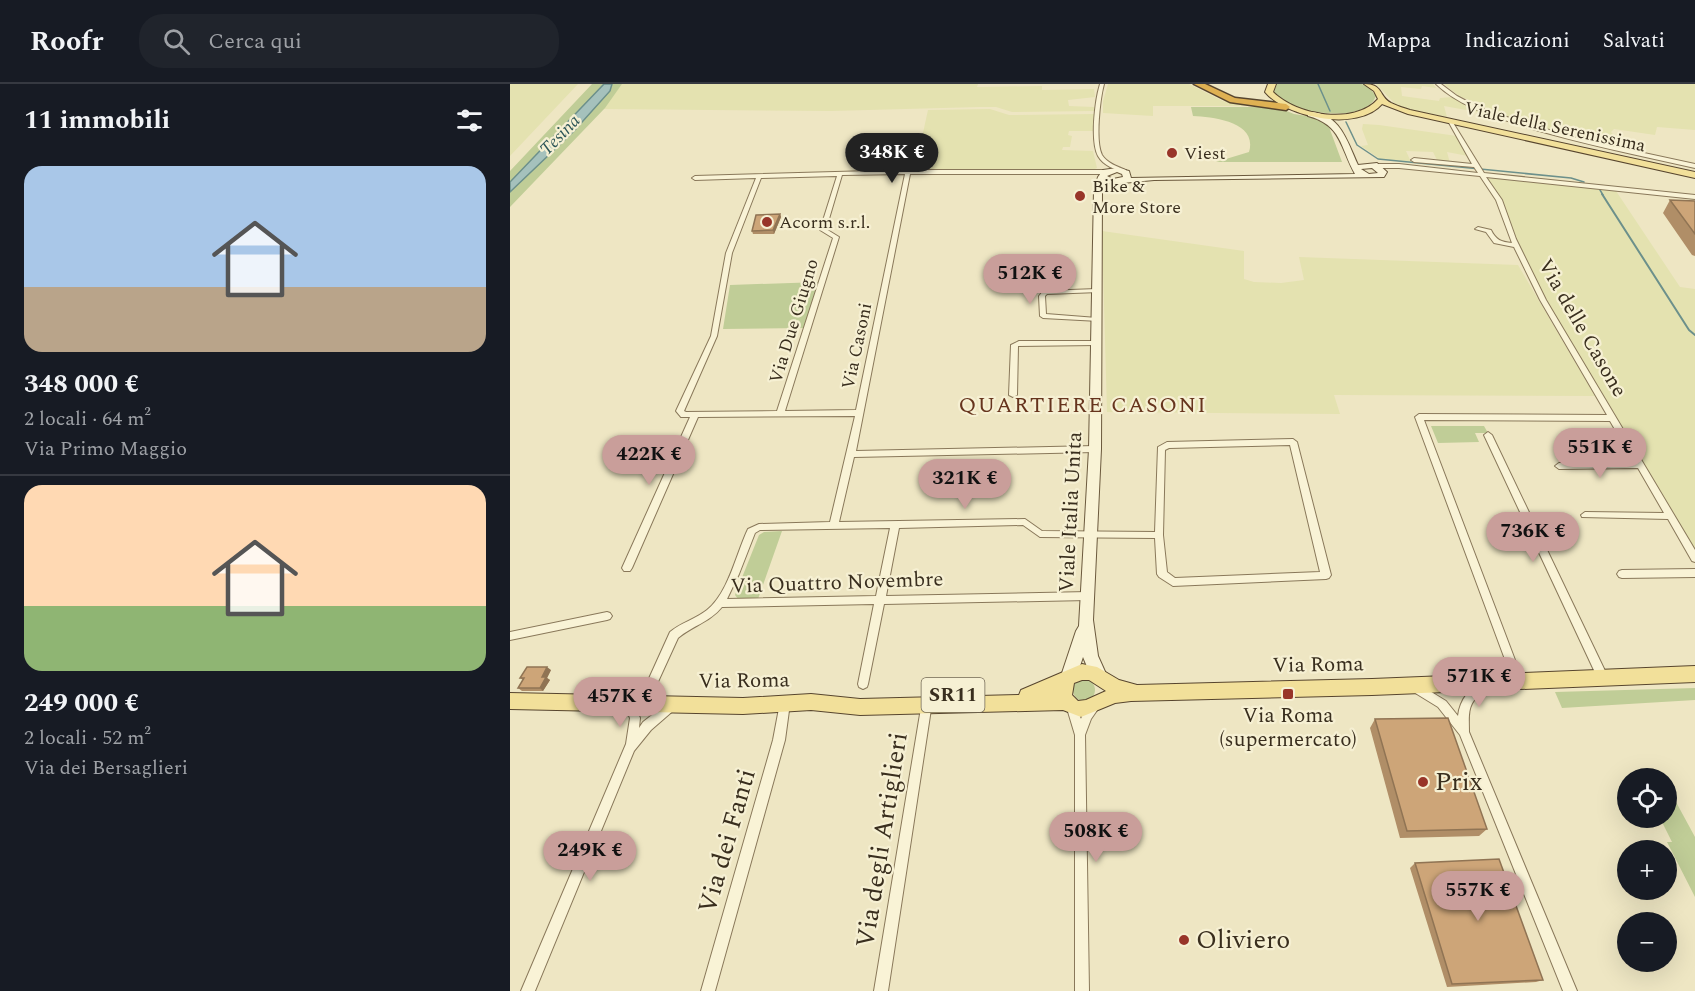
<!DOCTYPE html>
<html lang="it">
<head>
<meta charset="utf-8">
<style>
	:root { --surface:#171b24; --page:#20242c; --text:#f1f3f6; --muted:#9ea1a6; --line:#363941; --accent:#c99e9a }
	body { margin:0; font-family:Spectral,serif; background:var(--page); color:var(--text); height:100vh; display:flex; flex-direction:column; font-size:22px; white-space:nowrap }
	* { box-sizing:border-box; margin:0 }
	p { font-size:20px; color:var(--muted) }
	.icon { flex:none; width:33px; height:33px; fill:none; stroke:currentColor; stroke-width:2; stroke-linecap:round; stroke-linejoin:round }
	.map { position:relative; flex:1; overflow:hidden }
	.panel { display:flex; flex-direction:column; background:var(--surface); width:510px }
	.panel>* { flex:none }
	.buttons { position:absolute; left:1107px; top:684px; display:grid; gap:12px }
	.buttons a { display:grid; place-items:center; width:60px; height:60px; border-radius:50%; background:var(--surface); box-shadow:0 6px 24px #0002; font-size:30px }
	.price { position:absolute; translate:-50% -51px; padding:0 14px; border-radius:21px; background:var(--accent); color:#111; font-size:20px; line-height:39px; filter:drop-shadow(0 2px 3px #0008) }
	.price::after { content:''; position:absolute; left:50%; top:36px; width:18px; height:14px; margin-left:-9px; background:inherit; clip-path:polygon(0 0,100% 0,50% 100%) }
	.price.selected { background:#222; color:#fff }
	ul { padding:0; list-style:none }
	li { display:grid; align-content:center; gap:12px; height:318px; padding:0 24px }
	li+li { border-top:2px solid var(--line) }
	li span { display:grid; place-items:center; height:186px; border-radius:18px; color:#555 }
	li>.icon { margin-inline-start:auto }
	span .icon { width:108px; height:108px; fill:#fffc; stroke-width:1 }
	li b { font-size:26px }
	h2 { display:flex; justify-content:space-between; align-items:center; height:72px; padding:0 24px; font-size:26px }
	header { display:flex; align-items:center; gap:36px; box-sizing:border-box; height:84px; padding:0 30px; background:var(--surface); border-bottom:2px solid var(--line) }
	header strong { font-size:28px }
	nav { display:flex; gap:33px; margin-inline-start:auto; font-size:21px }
	.search { width:420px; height:54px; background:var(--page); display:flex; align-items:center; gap:15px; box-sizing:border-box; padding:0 21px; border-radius:24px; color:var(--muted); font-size:22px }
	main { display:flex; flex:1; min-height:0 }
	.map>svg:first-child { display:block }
	.farmland { fill:#e4e2b0 }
	.green { fill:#c0cd97 }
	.water { fill:#a5c1bc; stroke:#6c908b; stroke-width:1.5 }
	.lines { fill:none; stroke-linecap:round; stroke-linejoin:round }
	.stream-far1 { stroke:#6c908b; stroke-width:1.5 }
	.stream { stroke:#6c908b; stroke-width:2 }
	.street-casing { stroke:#89785a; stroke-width:2 }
	.secondary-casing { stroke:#6b593d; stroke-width:2 }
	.primary-casing { stroke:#57452e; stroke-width:2 }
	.highway-casing { stroke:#57452e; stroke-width:3 }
	.street { fill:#f9f3d6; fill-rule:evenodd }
	.secondary { fill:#f9f3d6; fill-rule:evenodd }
	.primary { fill:#f2e09a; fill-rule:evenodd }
	.highway { fill:#dfb153; fill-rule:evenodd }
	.wall { fill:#b08e67 }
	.shaded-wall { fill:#907454 }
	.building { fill:#cda578; stroke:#907454; stroke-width:1.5 }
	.poi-dot { fill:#983529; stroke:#f6f0d3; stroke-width:2 }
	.labels { text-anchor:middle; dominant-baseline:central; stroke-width:4.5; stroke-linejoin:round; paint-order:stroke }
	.far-street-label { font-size:18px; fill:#392e1e; stroke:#f6f0d3 }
	.far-water-label { font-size:18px; font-style:italic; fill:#2d5658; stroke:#f6f0d3 }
	.far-poi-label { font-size:18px; fill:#392e1e; stroke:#f6f0d3; text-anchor:start }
	.shield { fill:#f6f0d3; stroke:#726854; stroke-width:1.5 }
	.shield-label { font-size:20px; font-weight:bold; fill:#392e1e }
	.street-label { font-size:21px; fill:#392e1e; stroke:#f6f0d3 }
	.poi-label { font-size:21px; fill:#392e1e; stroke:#f6f0d3 }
	.neighbourhood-label { font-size:22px; letter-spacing:1.5px; fill:#66341d; stroke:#f6f0d3 }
	.near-poi-label { font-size:26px; fill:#392e1e; stroke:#f6f0d3; text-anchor:start }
	.near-street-label { font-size:26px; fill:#392e1e; stroke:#f6f0d3 }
</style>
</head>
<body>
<header>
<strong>Roofr</strong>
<div class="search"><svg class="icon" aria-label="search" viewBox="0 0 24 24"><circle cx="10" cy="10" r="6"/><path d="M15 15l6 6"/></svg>Cerca qui</div>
<nav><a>Mappa</a><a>Indicazioni</a><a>Salvati</a></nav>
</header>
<main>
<section class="panel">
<h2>11 immobili<svg class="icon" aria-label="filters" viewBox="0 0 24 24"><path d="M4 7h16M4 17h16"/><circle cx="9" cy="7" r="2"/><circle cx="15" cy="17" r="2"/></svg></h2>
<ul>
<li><span style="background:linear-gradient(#a9c7e8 65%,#b9a48a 0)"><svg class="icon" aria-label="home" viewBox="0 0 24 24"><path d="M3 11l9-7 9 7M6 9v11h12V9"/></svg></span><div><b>348 000 €</b><p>2 locali · 64 m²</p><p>Via Primo Maggio</p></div></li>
<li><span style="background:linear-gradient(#ffd9b3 65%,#8fb573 0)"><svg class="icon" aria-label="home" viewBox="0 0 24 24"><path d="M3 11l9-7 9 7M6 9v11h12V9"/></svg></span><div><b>249 000 €</b><p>2 locali · 52 m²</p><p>Via dei Bersaglieri</p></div></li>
</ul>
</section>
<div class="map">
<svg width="1185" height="907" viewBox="0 0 1185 907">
	<rect width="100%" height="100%" fill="#eee6c3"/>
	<path class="farmland" d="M0 0H68L0 72Z
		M112 0H468L467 3 532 2V6L584 5 585 13 558 16 559 22 584 23V27L502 28 486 23H470L321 27 93 25Z
		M598 0H679L713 17 737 22H643V32L593 29V17Z
		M866 0H923L926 4 912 2 911 5 891 3 892 12 929 17 930 14 942 13 978 30 934 22 937 33 888 23Z
		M934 0H1185V46L1147 43 1145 51 1104 45 1101 48 1116 65 1076 57 991 30 949 12Z
		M480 25 499 31 585 30V47H559L558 51 562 52 560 63H553L552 66 583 67 587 84 583 86 405 85 418 26Z
		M853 40 869 41 947 52 958 72 937 68 940 79 928 78 923 68 896 67 901 78 870 75 851 62 858 61 852 45Z
		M978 94 1106 107 1170 203 1185 205V465L1032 209 1006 157 992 118Z
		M592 147 734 167V195L744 198 771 199 794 196 789 173 1008 181 1085 312 824 311 830 330 597 328Z"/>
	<path class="green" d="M82 0H112L95 24 0 123V87Z
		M767 0H852L859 3 866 12C857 37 802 30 782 22 775 20 769 13 763 9Z
		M681 23H767L784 30 816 35 832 78H706L739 68C748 38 704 33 683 32Z
		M310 198 295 244 213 245 220 201Z
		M921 342H974L978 349H965L969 358 928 359Z
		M272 447 248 515H228L225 511 249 451 254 448Z
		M563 606a11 11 0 1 1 22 0a11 11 0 1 1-22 0Z
		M1185 604V616L1052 624 1045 608Z
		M1157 707H1160L1185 753V813L1157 758H1162L1150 734H1156Z"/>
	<path class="water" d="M94 0H102L100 7 64 47 0 108V98Z"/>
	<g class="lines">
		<path class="stream-far1" d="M808 0 820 27
			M836 38 847 61 868 75 1061 94 1074 98
			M1090 106 1093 111"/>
		<path class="stream" d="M1092 110 1179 246 1185 251"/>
		<defs>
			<path id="street" d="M590 0H594C590 15 585 57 592 71 597 79 608 83 616 86V88C606 87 593 81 588 72 580 57 585 16 590 0Z
				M926 0H931L947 12 966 22 1008 37 1074 56 1185 80V84C1128 71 1071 60 1016 43 985 33 950 23 926 0Z
				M940 36 942 37 974 89 1185 111V115L976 93 992 116 1006 155 1036 216 1185 466V478L1182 477 1158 435 1072 433 1071 431 1075 428 1154 429 1128 384 1049 385 1045 382 1049 379 1124 378 1100 337 914 336 1013 597 1012 600 1008 602 1004 600 1003 597 905 333 909 330 1097 331 1030 216 1004 163 984 159 976 148 965 145 968 143 981 146C986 156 991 158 1002 159L986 116 970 92 889 84H867L864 82 867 80H889L968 89 964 83 904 78 901 76 904 74 962 80 938 37Z
				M398 86H596L599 88 596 90H400L346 367 585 362 589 365 585 368 344 373 329 438 515 435 532 447 645 448 648 363 657 358 783 355 787 358 821 491 819 494 816 495 663 502 649 493 647 490 645 454 530 453 513 441 389 444 376 512 578 508 581 509 583 512 581 515 578 516 374 520 358 600 357 603 353 605 349 603 348 600 364 520 212 523C200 538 182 542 168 554L136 624 132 626 128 624 127 621 160 548C172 538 186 535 197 526 219 508 226 470 238 445L249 440 320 438 345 332 188 333 122 484 120 487H114L112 484 180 333H171L166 327 201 252 216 169 246 94 185 96 182 94 185 92ZM395 90 346 326 275 327 329 153 316 145 332 91ZM327 92 310 146 323 154 267 327 176 328 174 327 207 252 222 169 251 94ZM780 361 810 488 665 494 657 488 653 451 655 366 659 364ZM380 444 366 512 217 515 229 490 245 449 250 446Z
				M587 205 590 207 589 208 537 210 535 212 536 230 587 234 590 236 589 237 533 234 530 232 529 212 533 207Z
				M509 257H587L591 259 587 261 508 262 507 311 503 313 499 311 501 261Z
				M978 348 982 351 1097 591 1098 594 1097 597 1093 599 1089 597 974 351Z
				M1185 485V493L1112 494 1109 493 1107 490 1109 487 1112 486Z
				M97 528 100 529 102 532 100 535 97 536 0 556V548Z
				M976 595 980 597 981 600C977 606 971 609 966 614 957 623 959 636 959 648L1067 907H1053L950 651 928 623 902 607 901 604 902 601 906 599 910 601 936 617 948 632C950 615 960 603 976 595Z
				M418 607 422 609 423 612 378 907H364L413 612 414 609Z
				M275 614 279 616 280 619 275 656 205 907H191L263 656 270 619 271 616Z
				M119 616 123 618 130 634 129 644 133 638 156 620 160 618 164 620 165 623 164 626 141 646 124 667 25 907H11L116 660 120 634 114 621 115 618Z
				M561 616 565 618 571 635C573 628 578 620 585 617L589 619 590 622 581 635 575 651 579 907H565V651L556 621 557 618Z"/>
			<path id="secondary" d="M798 28C830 28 837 57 848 81L867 79 877 88 874 93 644 96 602 100 595 97 592 106 591 365 583 536 588 572 597 592 595 597 589 599 583 597 573 573 565 597 559 599 553 597 551 592 566 547 569 542 579 365 584 106 588 93 593 86 607 84 619 87 621 94 845 90C830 63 832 41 798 32ZM862 84 868 89 859 90 851 85ZM607 88 612 90 613 93 603 95 597 92Z"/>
			<path id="primary" d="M758 0H766L763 8C786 31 844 42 868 15L864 7 854 0C874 0 868 12 881 19 887 22 894 24 900 26L1185 88V94L898 30 872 20C848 48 777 34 755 8Z
				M572 580 587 583 609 596 627 601 862 595 1185 582V598L862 611 621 617 605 619 571 633 553 626 350 631 301 626 233 630 0 625V609L233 614 301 610 350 615 509 611 511 606ZM572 596H579L596 607 576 616 568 617 562 611 564 599Z"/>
			<path id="highway" d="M684 0H695L725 14 776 20 780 23 776 26 720 18Z"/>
		</defs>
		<use href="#street" class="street-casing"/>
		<use href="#secondary" class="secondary-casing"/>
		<use href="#primary" class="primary-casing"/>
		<use href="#highway" class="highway-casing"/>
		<use href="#street" class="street"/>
		<use href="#secondary" class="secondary"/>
		<use href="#primary" class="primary"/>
		<use href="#highway" class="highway"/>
	</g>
	<path class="wall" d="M1160 116 1185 117V172L1182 171 1153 129Z
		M270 130 271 133 264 150H243L242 147Z
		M41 586 37 594 40 596 33 607H12L8 604 13 596 10 594Z
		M865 635 977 745 969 752 890 754 860 644Z
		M905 779 1033 896 1026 898 937 903 900 784Z"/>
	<path class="shaded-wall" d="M270 130 271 133 264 150 263 146Z
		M37 583 41 586 37 594 40 596 33 607 30 604 32 593Z"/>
	<path class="building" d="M1160 116 1185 117V150Z
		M270 130 263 146 242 147 246 131Z
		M17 583H37L32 593H36L30 604H8L14 594H10Z
		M938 634 977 745 897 747 865 635Z
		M989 775 1033 896 942 900 905 779Z"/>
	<g class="poi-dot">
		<circle cx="662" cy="69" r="6"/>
		<circle cx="570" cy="112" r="6"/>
		<circle cx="257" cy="138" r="6"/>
		<rect x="772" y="604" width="12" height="12" rx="3"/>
		<circle cx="913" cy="698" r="6"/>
		<circle cx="674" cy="856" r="6"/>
	</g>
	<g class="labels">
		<g class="far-street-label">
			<text transform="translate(1045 43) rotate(12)">Viale della Serenissima</text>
			<text transform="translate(284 237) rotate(-73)">Via Due Giugno</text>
			<text transform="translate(347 262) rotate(-78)">Via Casoni</text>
		</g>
		<g class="far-water-label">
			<text transform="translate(50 51) rotate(-46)">Tesina</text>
		</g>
		<g class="far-poi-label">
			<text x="674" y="69">Viest</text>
			<text x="582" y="102">Bike &amp;<tspan x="582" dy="21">More Store</tspan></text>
			<text x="269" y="138">Acorm s.r.l.</text>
		</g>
		<rect class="shield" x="411.5" y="594" width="63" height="34" rx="4.5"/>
		<g class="shield-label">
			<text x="443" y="611">SR11</text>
		</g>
		<g class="street-label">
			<text transform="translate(1072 244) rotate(60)">Via delle Casone</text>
			<text transform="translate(561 428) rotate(-87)">Viale Italia Unita</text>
			<text transform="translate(327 499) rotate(-2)">Via Quattro Novembre</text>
			<text transform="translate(808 581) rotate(-1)">Via Roma</text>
			<text transform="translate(234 597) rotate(-1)">Via Roma</text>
		</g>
		<g class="poi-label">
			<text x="778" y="632">Via Roma<tspan x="778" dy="24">(supermercato)</tspan></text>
		</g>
		<g class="neighbourhood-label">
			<text x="573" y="321">QUARTIERE CASONI</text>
		</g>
		<g class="near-poi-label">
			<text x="925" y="698">Prix</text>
			<text x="686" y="856">Oliviero</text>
		</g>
		<g class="near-street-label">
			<text transform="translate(372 756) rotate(-81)">Via degli Artiglieri</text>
			<text transform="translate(217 757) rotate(-74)">Via dei Fanti</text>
		</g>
	</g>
</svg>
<div class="buttons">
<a><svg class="icon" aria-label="locate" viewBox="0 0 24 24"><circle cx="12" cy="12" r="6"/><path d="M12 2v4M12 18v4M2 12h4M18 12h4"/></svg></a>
<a>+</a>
<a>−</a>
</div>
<b class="price selected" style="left:382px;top:100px">348K €</b>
<b class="price" style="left:520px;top:221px">512K €</b>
<b class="price" style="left:1090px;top:395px">551K €</b>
<b class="price" style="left:139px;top:402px">422K €</b>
<b class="price" style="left:455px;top:426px">321K €</b>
<b class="price" style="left:1023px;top:479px">736K €</b>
<b class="price" style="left:969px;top:624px">571K €</b>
<b class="price" style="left:110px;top:644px">457K €</b>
<b class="price" style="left:586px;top:779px">508K €</b>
<b class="price" style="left:80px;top:798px">249K €</b>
<b class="price" style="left:968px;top:838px">557K €</b>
</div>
</main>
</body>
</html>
